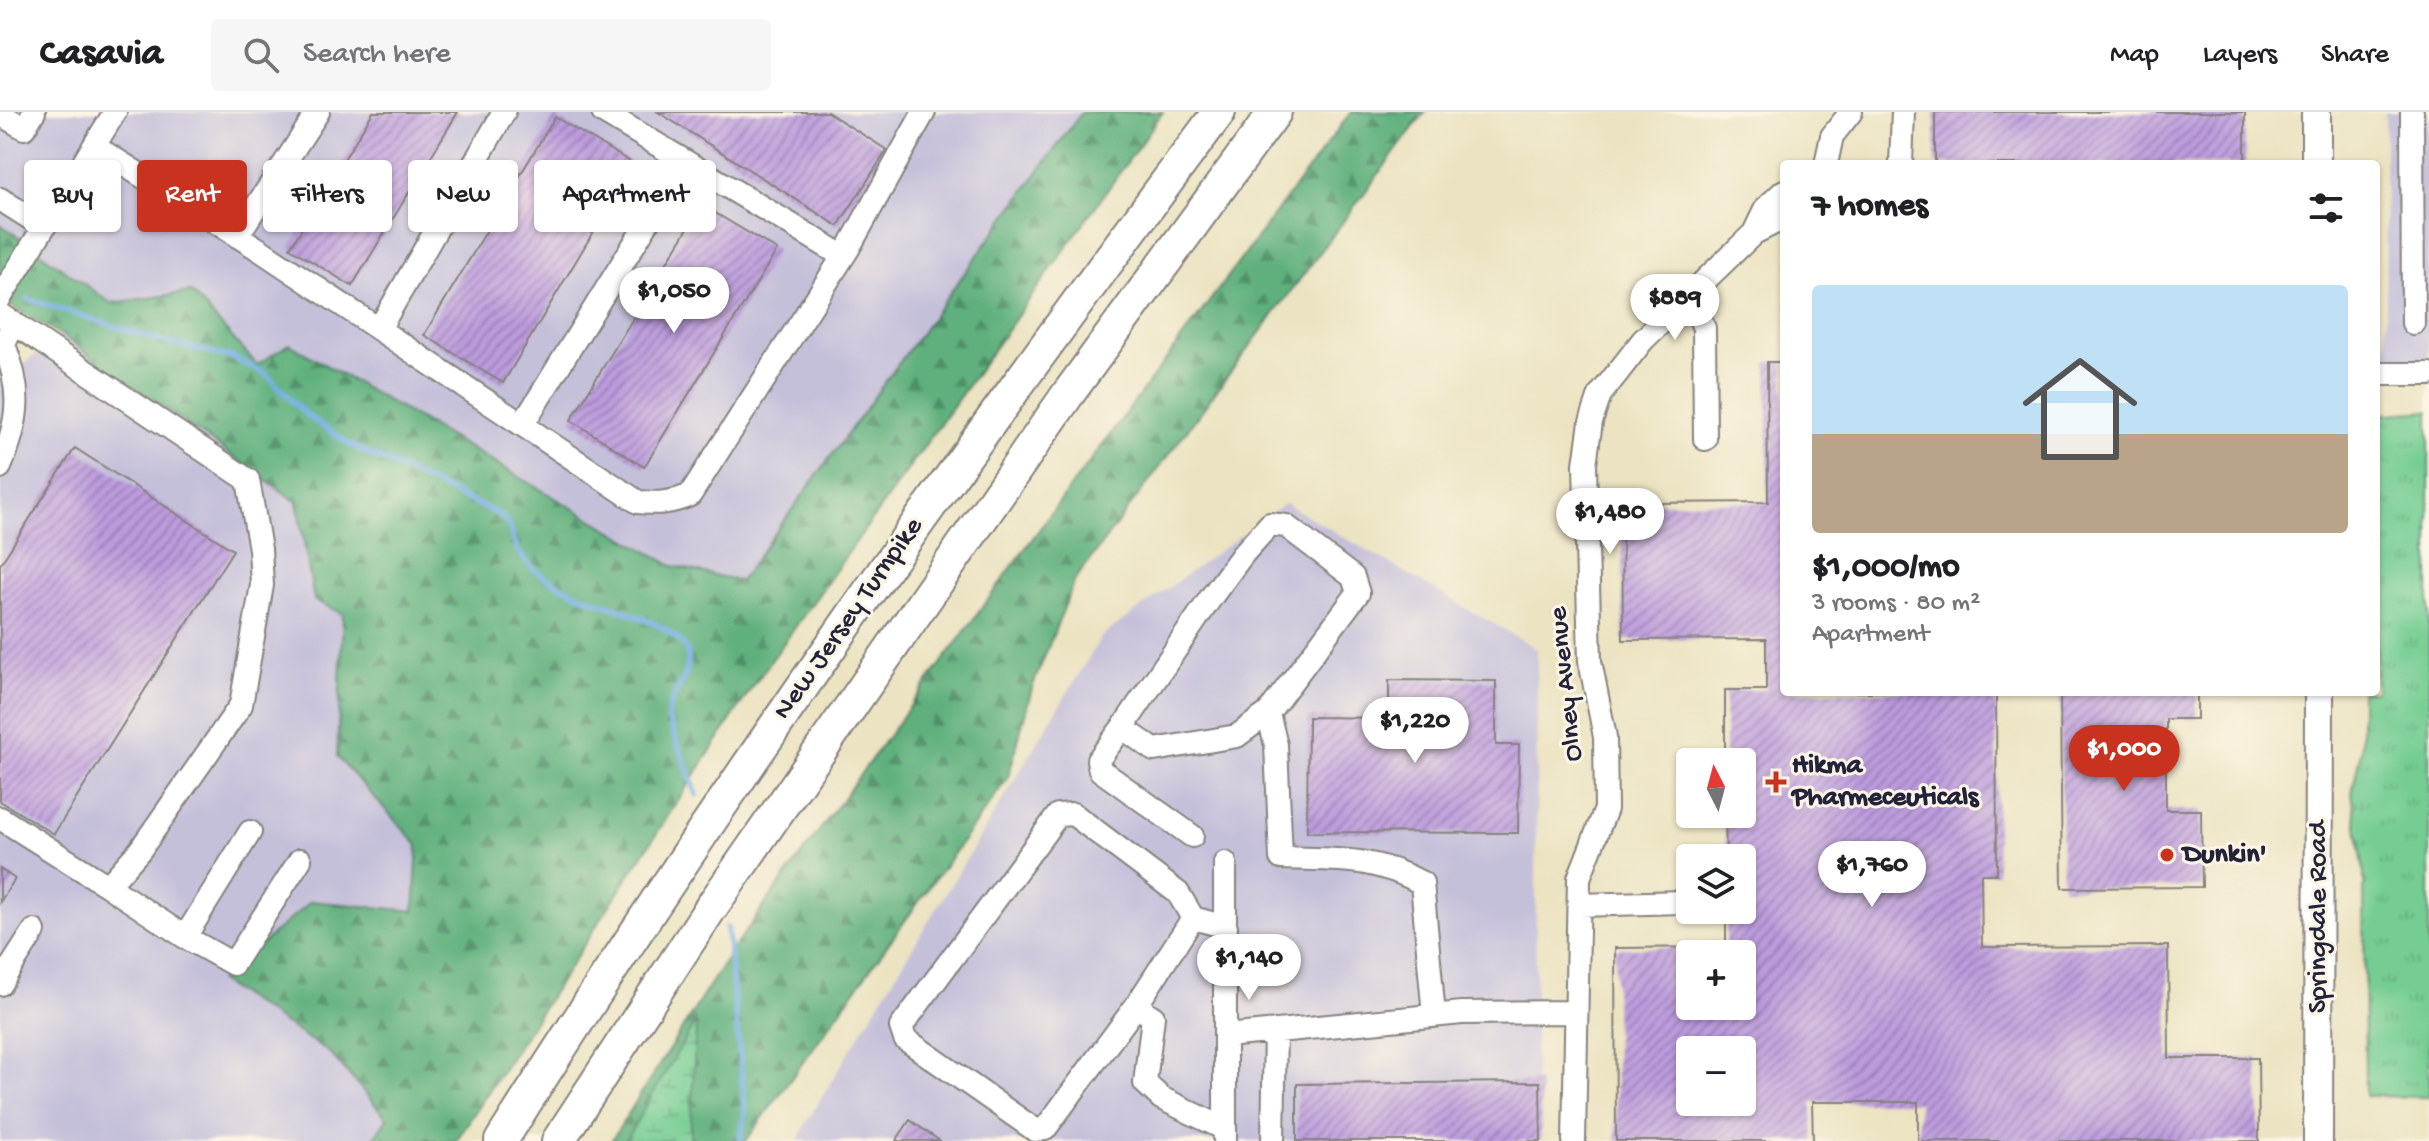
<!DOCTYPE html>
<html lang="en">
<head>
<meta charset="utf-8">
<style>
	:root { --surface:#fff; --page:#f6f6f6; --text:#202124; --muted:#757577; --line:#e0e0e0; --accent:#c8321e }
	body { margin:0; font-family:"Gochi Hand",sans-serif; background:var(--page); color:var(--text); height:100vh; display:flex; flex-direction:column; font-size:30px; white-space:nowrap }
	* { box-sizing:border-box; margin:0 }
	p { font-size:26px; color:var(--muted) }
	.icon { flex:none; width:44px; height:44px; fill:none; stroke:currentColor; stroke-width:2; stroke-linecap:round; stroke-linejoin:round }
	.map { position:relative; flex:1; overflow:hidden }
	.sheet { position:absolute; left:1780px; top:48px; width:600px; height:536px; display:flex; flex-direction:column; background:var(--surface); border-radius:8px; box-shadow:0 2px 6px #0004 }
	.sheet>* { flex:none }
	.top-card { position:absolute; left:24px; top:48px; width:760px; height:72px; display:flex; gap:16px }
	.needle { width:52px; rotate:354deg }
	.fabs { position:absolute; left:1676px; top:636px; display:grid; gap:16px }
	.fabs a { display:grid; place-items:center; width:80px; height:80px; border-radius:8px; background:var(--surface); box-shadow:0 2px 6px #0004; font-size:40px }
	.price { position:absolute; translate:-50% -68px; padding:0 18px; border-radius:28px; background:#fff; color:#222; font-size:26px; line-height:52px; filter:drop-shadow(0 2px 4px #0008) }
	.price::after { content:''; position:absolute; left:50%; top:48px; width:24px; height:18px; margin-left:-12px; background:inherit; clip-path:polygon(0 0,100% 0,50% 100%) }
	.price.active { background:var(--accent); color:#fff }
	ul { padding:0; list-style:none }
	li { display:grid; align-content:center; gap:16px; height:424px; padding:0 32px }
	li+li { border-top:2px solid var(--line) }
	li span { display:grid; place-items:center; height:248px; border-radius:8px; color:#555 }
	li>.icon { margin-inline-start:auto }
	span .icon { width:144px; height:144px; fill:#fffc; stroke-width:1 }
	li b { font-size:34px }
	h2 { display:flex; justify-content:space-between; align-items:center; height:96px; padding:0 32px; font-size:34px }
	.chip { padding:0 28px; border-radius:8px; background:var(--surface); box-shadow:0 2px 6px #0004; font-size:28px; line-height:72px }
	.chip.active { background:var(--accent); color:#fff }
	header { display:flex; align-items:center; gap:48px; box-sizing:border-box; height:112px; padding:0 40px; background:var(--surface); border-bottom:2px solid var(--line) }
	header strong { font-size:38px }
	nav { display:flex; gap:44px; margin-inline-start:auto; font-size:28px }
	.search { width:560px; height:72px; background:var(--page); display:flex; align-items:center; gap:20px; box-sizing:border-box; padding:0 28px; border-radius:8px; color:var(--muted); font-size:30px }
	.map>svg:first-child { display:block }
	.industrial { fill:#c5c0da }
	.grass { fill:url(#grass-tufts); stroke:#4b7867; stroke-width:2 }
	.forest { fill:url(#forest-firs); stroke:#40695c; stroke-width:2 }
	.wetland { fill:url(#wetland-marsh); stroke:#4b7867; stroke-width:2 }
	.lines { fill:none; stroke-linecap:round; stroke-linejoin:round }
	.stream { stroke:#70ace1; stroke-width:6 }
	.building { fill:url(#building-hatch); fill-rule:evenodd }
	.minor-casing { stroke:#86827e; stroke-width:26 }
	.major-casing { stroke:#86827e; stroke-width:32 }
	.highway-casing { stroke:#86827e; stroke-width:36 }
	.minor { stroke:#fff; stroke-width:22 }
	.major { stroke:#fff; stroke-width:28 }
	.highway { stroke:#fff; stroke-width:32 }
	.poi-dot { fill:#c8321e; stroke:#fcf5e5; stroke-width:3 }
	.labels { text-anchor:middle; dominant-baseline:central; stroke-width:6; stroke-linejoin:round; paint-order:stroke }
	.street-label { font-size:28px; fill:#22223b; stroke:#fcf5e5 }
	.poi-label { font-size:28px; font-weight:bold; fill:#22223b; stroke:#fcf5e5; text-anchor:start }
</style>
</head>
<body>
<header>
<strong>Casavia</strong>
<div class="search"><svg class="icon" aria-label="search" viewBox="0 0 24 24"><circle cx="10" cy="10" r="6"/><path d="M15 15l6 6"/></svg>Search here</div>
<nav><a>Map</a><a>Layers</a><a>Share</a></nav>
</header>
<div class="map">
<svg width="2429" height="1029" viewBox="0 0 2429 1029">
	<defs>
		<pattern id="grass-tufts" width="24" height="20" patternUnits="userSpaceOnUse" patternTransform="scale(2)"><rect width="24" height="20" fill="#74cd93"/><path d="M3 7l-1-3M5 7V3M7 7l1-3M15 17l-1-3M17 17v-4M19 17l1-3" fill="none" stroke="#64b080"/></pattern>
		<pattern id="forest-firs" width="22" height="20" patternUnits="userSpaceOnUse" patternTransform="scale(2)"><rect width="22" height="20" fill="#5fb07d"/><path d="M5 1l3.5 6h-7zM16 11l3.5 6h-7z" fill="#4e8f68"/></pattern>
		<pattern id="wetland-marsh" width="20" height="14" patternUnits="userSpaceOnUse" patternTransform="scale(2)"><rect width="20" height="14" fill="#74cd93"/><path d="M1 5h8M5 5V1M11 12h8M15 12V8" fill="none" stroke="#64b080"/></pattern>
		<pattern id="building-hatch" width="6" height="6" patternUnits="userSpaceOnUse" patternTransform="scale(2)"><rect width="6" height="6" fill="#bc9bdd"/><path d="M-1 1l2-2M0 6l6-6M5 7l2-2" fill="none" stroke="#987eb4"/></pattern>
	</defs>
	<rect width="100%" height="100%" fill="#fcf5e5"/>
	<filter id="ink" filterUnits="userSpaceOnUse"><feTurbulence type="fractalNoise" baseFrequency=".0125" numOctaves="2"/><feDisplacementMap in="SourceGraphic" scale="16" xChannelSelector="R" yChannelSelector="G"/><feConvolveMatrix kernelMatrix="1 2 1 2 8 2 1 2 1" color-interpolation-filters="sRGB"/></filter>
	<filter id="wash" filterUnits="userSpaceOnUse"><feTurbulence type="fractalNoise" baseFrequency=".006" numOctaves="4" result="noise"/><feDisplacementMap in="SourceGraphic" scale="32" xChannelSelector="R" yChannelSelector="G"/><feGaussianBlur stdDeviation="1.8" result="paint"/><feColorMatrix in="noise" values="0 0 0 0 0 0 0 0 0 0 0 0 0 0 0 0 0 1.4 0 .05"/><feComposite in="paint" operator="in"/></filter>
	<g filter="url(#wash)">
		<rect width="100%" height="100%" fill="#ebe3c1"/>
		<path class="industrial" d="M0 0H1082L740 469 673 454 257 254 191 180 112 191 0 112Z
			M2385 0H2429V266H2386Z
			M61 223 297 390 314 488 343 502 337 645 419 734 414 799 311 789 220 869 330 941 387 1006 372 1029H0V270Z
			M1285 391 1537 537 1535 1029H798L806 1011 1102 524Z"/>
		<path class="grass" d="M2429 299V985L2365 984 2364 760 2352 681 2361 637V580H2376V303Z"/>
		<path class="forest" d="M1082 0H1163L751 577 456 1029H372L387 1006 330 941 219 869 311 789 414 799 418 733 337 645 343 502 314 488 297 390 61 223 0 188V112L111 191 191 180 257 253 289 232 673 454 740 469Z
			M1351 0H1425L1075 468 1032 576 1008 666 746 1029H611L732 838 1049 404Z"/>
		<path class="wetland" d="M696 909 690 1029H625Z"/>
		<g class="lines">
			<path class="stream" d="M28 187 158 228 234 246 266 262 305 302 350 333 500 403C514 415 509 419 516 434 525 457 557 473 578 482 604 494 683 513 688 543 691 567 668 582 668 606L697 683
				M727 816 745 999 740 1029"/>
		</g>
		<g id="blocks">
			<path class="building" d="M373 0H458L352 174 290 136Z
				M658 0H827L887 38 838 114Z
				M1935 0H2245V52H1935Z
				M555 5 634 52 503 271 424 223Z
				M702 93 777 138 644 355 571 308Z
				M1767 250H1784V580H1996L1997 762H1981L1982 835 2168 834 2169 946H2258L2259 1029H1918V990H1812L1813 1029H1616L1615 836 1726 835V798H1742V746H1726L1725 702H1742V650H1725V578H1766V527L1623 528 1622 386H1649V391L1768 390ZM1690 842H1742V894H1690ZM1690 938H1742V990H1690Z
				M75 336 233 438 54 722 0 689V453Z
				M1389 568 1496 569V633H1519L1518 721 1307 720 1308 605 1389 606Z
				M2060 580H2197V607H2166V698H2201L2202 775 2062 776Z
				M0 757 15 767 0 790Z
				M1540 970 1541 1029H1297V972Z
				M910 1008 940 1029H896Z"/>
		</g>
	</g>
	<g filter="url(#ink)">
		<use href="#blocks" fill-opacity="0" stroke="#86827e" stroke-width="2"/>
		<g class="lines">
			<defs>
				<path id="minor" d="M603 0 843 144
					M2412 0 2413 211
					M0 2 24 16 34 0
					M94 34 260 138 638 390C658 392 672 391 690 383L848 137 924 0
					M1826 52 1832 24 1851 0
					M1901 52 1903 0
					M0 87 44 115
					M1754 121 1766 96 1784 79
					M237 124 318 0
					M1690 183 1704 216 1705 327
					M0 186 115 0
					M0 202 248 368 260 437 262 473 241 593 140 738 108 774 0 706
					M379 217 504 0
					M2376 262H2429
					M523 312 685 50
					M0 355C19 310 23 279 4 233L13 211
					M1270 412 1286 414 1353 465 1358 481 1268 601 1237 624 1154 638 1130 621 1125 612 1212 484 1243 442Z
					M1268 601 1276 633 1281 746C1336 748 1372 744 1422 771L1434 904
					M1125 612 1098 648 1100 658 1192 724
					M108 774 185 825 250 720
					M1579 793 1682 790
					M185 825 233 852 300 748
					M0 872 34 819
					M1136 894 1193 806
					M1226 924 1462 901 1576 900
					M1225 1017 1161 986 1145 971 1153 905 1136 894 1045 1017 1035 1018 905 927 901 915 1058 703 1073 702 1178 781 1193 806 1226 815
					M1225 1028V751
					M1273 1029 1275 919
					M1574 1029 1579 766 1606 697 1605 625 1590 549 1585 352 1591 310 1600 283 1643 228 1754 121 1784 106"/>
				<path id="major" d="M2316 0V52
					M2318 1029 2319 580"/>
				<path id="highway" d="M501 1029C724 675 968 335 1219 0
					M558 1029 710 797 1068 282 1275 0"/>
			</defs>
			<use href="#minor" class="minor-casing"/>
			<use href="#major" class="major-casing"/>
			<use href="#highway" class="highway-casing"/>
			<use href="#minor" class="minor"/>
			<use href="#major" class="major"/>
			<use href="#highway" class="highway"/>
		</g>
	</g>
	<g class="poi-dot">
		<path d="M1772 658h8v8h8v8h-8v8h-8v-8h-8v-8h8z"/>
		<circle cx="2167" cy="743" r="8"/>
	</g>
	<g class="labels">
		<g class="street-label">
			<text transform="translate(849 507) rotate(-55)">New Jersey Turnpike</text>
			<text transform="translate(1567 572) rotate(-96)">Olney Avenue</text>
			<text transform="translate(2319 805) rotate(-90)">Springdale Road</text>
		</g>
		<g class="poi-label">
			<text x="1792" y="654">Hikma<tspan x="1792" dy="32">Pharmeceuticals</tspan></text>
			<text x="2183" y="743">Dunkin'</text>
		</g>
	</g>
</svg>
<div class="fabs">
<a><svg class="needle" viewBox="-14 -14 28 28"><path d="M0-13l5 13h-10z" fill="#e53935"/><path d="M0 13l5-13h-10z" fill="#757577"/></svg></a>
<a><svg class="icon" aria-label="layers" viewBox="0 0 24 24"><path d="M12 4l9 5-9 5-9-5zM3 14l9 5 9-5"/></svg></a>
<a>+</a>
<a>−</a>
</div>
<b class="price" style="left:674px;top:223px">$1,050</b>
<b class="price" style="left:1675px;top:230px">$889</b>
<b class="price" style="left:1610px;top:444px">$1,480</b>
<b class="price" style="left:1415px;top:653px">$1,220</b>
<b class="price active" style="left:2124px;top:681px">$1,000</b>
<b class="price" style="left:1872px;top:797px">$1,760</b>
<b class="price" style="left:1249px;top:890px">$1,140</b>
<div class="top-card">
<a class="chip">Buy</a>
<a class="chip active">Rent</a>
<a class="chip">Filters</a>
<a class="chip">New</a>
<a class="chip">Apartment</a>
</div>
<section class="sheet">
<h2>7 homes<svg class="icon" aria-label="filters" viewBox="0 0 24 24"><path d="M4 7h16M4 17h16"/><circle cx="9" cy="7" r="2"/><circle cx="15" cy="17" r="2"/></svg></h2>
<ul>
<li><span style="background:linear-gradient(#bfe0f5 60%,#b9a48a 0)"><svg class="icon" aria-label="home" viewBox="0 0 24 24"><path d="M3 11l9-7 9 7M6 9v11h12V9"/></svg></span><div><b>$1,000/mo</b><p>3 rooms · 80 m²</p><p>Apartment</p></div></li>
</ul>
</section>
</div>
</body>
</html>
